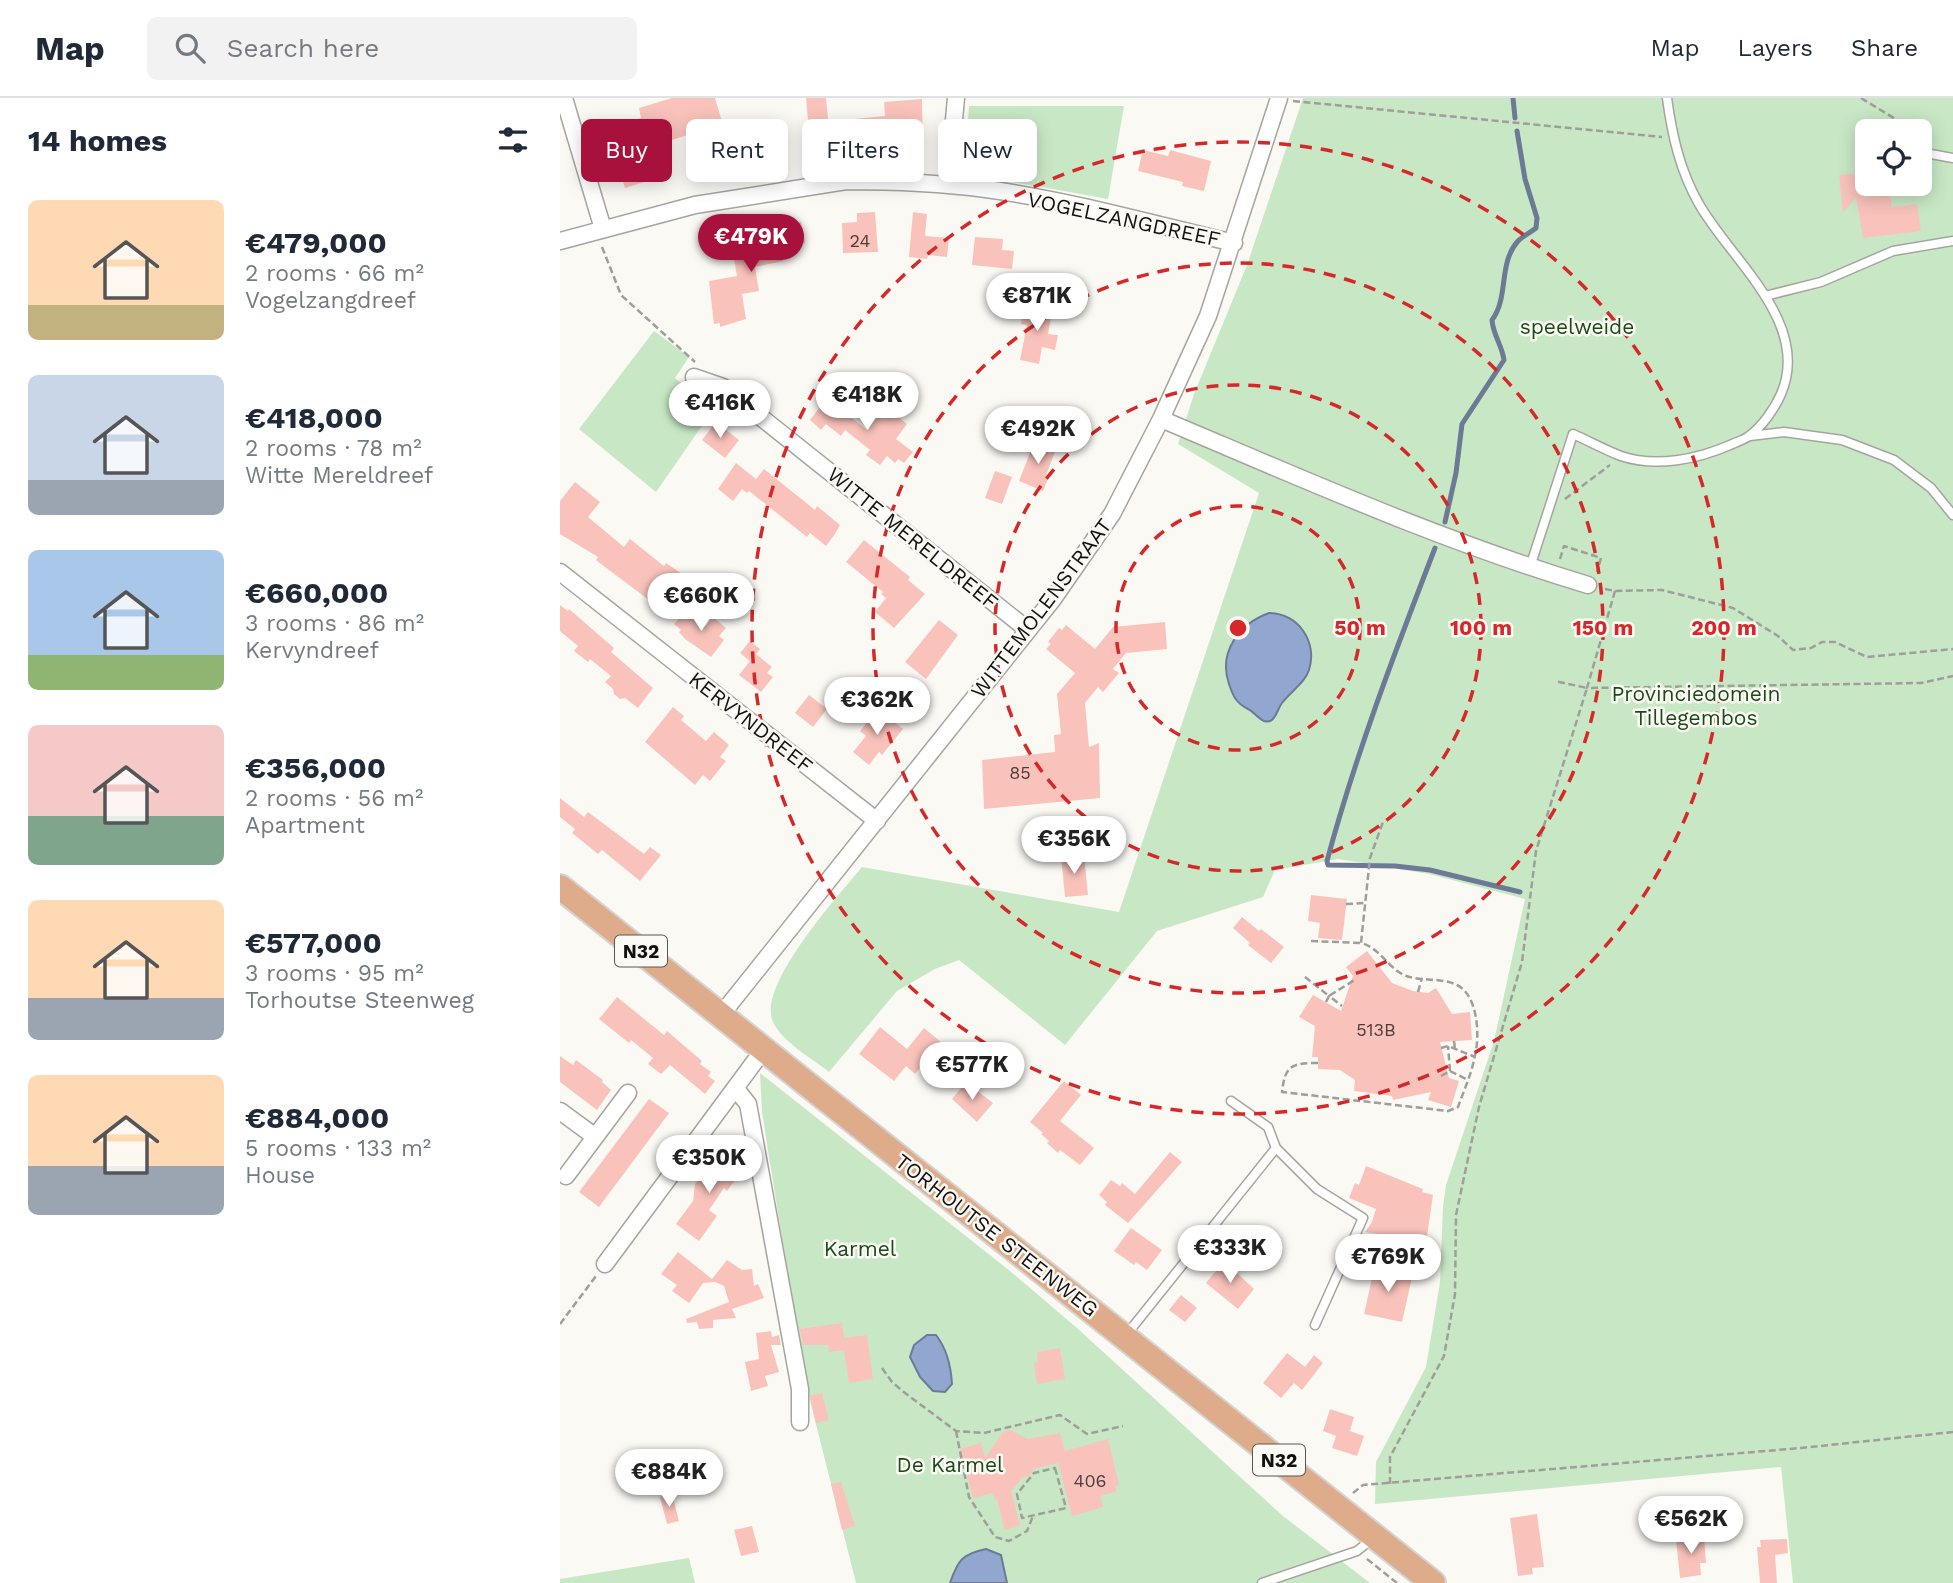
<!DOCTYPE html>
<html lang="en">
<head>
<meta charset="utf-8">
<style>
	:root { --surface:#fff; --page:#f2f2f3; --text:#1f2937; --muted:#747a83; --line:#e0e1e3; --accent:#a8113b }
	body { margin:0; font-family:"Work Sans",sans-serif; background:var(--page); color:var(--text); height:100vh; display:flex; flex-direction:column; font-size:26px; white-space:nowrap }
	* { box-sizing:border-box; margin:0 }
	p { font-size:23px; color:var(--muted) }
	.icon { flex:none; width:38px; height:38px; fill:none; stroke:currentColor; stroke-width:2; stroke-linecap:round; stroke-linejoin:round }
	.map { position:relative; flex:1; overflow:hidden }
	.sheet { display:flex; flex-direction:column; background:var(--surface); width:560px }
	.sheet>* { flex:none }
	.banner { position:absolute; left:21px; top:21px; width:665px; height:63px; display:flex; gap:14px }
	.controls { position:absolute; left:1295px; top:21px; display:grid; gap:14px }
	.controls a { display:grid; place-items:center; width:77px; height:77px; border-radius:10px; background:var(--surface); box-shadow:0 4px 18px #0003; font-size:35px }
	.price { position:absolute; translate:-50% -60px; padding:0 16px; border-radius:24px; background:#fff; color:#222; font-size:23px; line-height:46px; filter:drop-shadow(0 2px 4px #0008) }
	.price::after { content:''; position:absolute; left:50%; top:42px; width:21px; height:16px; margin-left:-10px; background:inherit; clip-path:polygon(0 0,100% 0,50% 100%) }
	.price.on { background:var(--accent); color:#fff }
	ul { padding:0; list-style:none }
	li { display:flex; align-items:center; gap:21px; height:175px; padding:0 28px }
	li span { display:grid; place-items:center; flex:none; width:196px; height:140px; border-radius:10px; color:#555 }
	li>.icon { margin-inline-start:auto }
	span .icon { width:84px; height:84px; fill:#fffc; stroke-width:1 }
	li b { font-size:30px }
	h2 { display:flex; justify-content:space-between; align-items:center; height:84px; padding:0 28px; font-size:30px }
	.chip { padding:0 24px; border-radius:10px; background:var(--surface); box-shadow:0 4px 18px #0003; font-size:24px; line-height:63px }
	.chip.on { background:var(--accent); color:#fff }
	header { display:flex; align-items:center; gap:42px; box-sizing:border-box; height:98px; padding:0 35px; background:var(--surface); border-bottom:2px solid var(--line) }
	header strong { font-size:33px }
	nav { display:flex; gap:38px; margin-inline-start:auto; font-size:24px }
	.search { width:490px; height:63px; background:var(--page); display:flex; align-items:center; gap:18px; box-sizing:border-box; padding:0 24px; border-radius:10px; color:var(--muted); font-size:26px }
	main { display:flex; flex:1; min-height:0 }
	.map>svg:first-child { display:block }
	.green { fill:#c8e8c5; fill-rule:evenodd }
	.water { fill:#92a7cf; stroke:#6c7a96; stroke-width:2 }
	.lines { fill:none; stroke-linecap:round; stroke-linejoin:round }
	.stream { stroke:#6c7a96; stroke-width:5 }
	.building { fill:#f9c3bb }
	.service-casing { stroke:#a5a49f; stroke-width:11 }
	.minor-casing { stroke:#a5a49f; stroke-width:19 }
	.primary-casing { stroke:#d4d4d4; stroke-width:28 }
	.path { stroke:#9f9e9a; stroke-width:2.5; stroke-dasharray:7 3.5; stroke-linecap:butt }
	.service { stroke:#fff; stroke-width:8 }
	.minor { stroke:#fff; stroke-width:16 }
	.primary { stroke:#dfac8b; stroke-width:24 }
	.ring { fill:none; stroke:#d62828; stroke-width:3.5; stroke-dasharray:12 9 }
	.labels { text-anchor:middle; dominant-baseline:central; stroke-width:5; stroke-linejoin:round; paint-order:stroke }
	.number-label { font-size:18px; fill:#4c3e3b }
	.shield { fill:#fbf9f4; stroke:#585754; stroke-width:2 }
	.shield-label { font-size:19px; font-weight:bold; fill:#121110 }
	.street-label { font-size:21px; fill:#121110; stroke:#fbf9f4 }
	.park-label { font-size:21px; fill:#1b4a19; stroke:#fbf9f4 }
	.centre { fill:#d62828; stroke:#fbf9f4; stroke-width:3.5 }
	.ring-label { font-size:21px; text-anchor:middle; font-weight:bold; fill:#d62828; stroke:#fbf9f4; stroke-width:5; stroke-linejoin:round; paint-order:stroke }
</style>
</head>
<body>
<header>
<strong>Map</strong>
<div class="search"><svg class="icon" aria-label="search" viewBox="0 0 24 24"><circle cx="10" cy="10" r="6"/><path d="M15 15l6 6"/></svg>Search here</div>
<nav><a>Map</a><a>Layers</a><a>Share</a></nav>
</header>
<main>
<section class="sheet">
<h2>14 homes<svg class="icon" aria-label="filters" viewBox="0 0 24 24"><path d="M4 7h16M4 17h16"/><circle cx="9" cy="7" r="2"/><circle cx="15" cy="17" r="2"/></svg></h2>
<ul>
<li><span style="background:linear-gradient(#ffd9b3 75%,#c2b280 0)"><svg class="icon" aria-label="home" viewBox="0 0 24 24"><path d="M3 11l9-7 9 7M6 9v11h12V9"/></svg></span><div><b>€479,000</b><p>2 rooms · 66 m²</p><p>Vogelzangdreef</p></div></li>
<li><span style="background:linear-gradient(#c9d6e8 75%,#9aa5b1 0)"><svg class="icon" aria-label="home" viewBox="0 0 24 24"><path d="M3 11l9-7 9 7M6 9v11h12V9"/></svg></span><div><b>€418,000</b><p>2 rooms · 78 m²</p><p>Witte Mereldreef</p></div></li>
<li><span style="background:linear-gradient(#a9c7e8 75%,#8fb573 0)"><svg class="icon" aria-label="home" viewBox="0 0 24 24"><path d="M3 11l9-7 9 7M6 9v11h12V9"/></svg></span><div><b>€660,000</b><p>3 rooms · 86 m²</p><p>Kervyndreef</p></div></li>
<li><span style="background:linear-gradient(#f6c9c9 65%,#7fa58c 0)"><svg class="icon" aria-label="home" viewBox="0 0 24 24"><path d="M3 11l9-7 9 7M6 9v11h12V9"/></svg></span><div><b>€356,000</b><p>2 rooms · 56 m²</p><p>Apartment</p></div></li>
<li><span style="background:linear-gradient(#ffd9b3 70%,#9aa5b1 0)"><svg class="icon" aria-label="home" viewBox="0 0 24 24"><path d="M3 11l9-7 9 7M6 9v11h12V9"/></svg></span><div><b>€577,000</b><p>3 rooms · 95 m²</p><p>Torhoutse Steenweg</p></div></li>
<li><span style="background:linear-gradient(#ffd9b3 65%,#9aa5b1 0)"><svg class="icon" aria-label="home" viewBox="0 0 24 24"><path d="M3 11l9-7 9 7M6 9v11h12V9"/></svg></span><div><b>€884,000</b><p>5 rooms · 133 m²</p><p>House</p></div></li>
</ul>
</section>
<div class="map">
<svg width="1393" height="1485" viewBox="0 0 1393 1485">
	<rect width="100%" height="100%" fill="#fbf9f4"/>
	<path class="green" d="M743 0H1393V1485H1233L1221 1369 815 1406 816 1364 866 1269 880 1184 883 1108 886 1087 934 943 965 801 869 776 778 761 715 772 703 799 597 833 505 947 399 862 375 871 337 893 269 974C252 960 223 945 213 924 196 888 279 797 302 769L559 814 699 395 618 346 634 296 687 167ZM1307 33H1360V86H1307Z
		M409 8H564L548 101 419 78 405 64Z
		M94 233 129 259 115 280 153 312 96 394 19 331Z
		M200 975 450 1173 517 1230 723 1418 810 1485H296L244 1279 202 1014Z
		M129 1460 135 1485H0V1481Z"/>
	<path class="water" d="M709 515C738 515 758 544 749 572 745 585 730 594 722 605 718 610 716 621 710 623 701 626 695 614 688 611 676 605 673 598 669 586 658 554 679 526 709 515Z
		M367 1237H376C387 1251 391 1269 392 1286L385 1294 373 1293 360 1279 350 1259 354 1247Z
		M426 1451 441 1457 447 1485H390C398 1462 402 1456 426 1451Z"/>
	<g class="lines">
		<path class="stream" d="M953 0 955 20
			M885 424 896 375 902 326 944 262C942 247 933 237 932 222 949 200 938 165 958 143 963 138 971 134 976 130L977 120 965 81 957 33
			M875 450C835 554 796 655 767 763L768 767 835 768 870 772 960 794"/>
	</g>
	<path class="building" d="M112 0H155L170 51 150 57 143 32 81 52 91 82 65 90 46 31 81 20 79 10Z
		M246 0H266L269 31 249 33Z
		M362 1 363 45 287 53 284 22 325 18 324 4Z
		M583 52 608 58 610 52 651 63 644 93 622 88 623 84 578 73Z
		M1303 75 1305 89 1300 95 1329 92 1332 109 1357 106 1361 133 1303 140 1296 99 1283 115 1279 77Z
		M315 114 318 154 283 155 282 125 297 124V115Z
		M353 114 367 116 365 138 389 140 387 159 368 157 367 161 349 159Z
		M241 124 245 145 236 147V157L222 159 223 163 195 169 199 193 182 196 186 221 160 229V225L154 226 149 183 177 178 174 161 182 160V155L210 150 207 131Z
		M415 139 443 141 442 152 454 153 452 171 412 167Z
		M464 207 489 211V214L492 215 488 236 498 237 495 252 482 249 479 266 460 262 467 227 461 226Z
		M267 300 307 332 326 309 347 326 336 341 353 354 344 365 338 361 335 365 327 358 320 367 306 357 310 352 285 332 281 338 266 326 261 332 250 322Z
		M156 324 179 342 165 360 142 342Z
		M475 342 496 351 485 380 488 381 483 393 459 383Z
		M176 365 196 381 204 371 255 412 257 408 280 427 275 436 266 448 250 435 247 439 189 393 187 395 182 391 173 403 158 391Z
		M435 373 452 379 442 406 425 400Z
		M15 384 40 404 28 419 64 449 70 441 104 468 106 465 128 480 107 506 98 499 93 505 41 466 36 462 38 459 0 436V403Z
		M304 442 350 479 348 482 365 496 334 530 315 514 326 500 321 496 323 494 286 464Z
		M0 507 8 513 9 511 54 550 51 554 93 590 78 610 65 600 60 601 54 596 53 591 45 584 51 578 30 561 28 564 14 553 18 548 0 533Z
		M127 512 146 528 153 519 166 530 159 538 164 542 151 559 125 541 119 534 121 532 114 526Z
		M379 522 398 537 366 581 345 564Z
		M605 524 607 551 566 555 553 571 559 575 543 594 538 589 525 605 529 649 539 645 540 700 424 711 422 662 495 654 494 637 501 636 497 596 515 575 486 551 491 546 488 544 499 530 502 532 506 527 535 551 553 529Z
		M190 543 200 551 196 556 212 569 207 575 213 579 201 594 179 577 190 563 180 555Z
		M249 597 267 611 253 629 235 615Z
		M113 609 124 618 121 622 146 643 154 634 169 647 160 659 166 663 150 683 143 677 135 687 85 644Z
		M318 611 343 631 322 657 319 654 309 667 293 654 306 638 300 633Z
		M0 700 24 719 28 714 84 756 90 749 101 757 80 783 42 752 38 756 12 735 15 731 0 719Z
		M524 756 528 797 505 799 501 758Z
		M751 797 787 801 782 842 758 840 760 825 748 823Z
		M682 819 699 833 701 831 724 849 711 865 688 847 690 845 673 830Z
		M807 853 832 885 853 893 868 895 876 890 892 916 910 914 912 942 880 944 889 980 899 983 891 1009 868 1002 871 994 833 1002 832 998 794 993 795 982 780 972 758 971V959H752L755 928 739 919 753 897 781 913 793 878 786 869Z
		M57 899 104 937 107 933 142 963 140 966 151 974 148 978 155 983 145 996 110 967 101 976 88 966 93 960 71 942 69 945 39 921Z
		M320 929 347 951 364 930 381 944 355 976 346 968 334 983 299 956Z
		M0 958 13 967 16 962 43 982 42 984 51 992 37 1012 0 984Z
		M504 983 521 997 500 1023 534 1050 520 1067 500 1052 498 1055 487 1045 489 1043 481 1036 483 1035 470 1024Z
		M406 984 433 1005 417 1024 392 1001Z
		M89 1001 109 1015 39 1109 19 1094Z
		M610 1054 622 1064 568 1125 545 1107 547 1104 539 1097 551 1082 560 1088 562 1085 575 1096Z
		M159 1057 168 1064 187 1061 188 1065 167 1093 164 1090 149 1112 157 1118 139 1143 116 1126 133 1103 135 1086Z
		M806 1068 863 1091 862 1094 873 1097 865 1152 822 1143 823 1137 805 1134 812 1124 816 1111 789 1100 795 1085 799 1087Z
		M571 1130 602 1152 587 1172 576 1164 574 1167 554 1153Z
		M118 1154 152 1181 167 1162 182 1172 192 1171 194 1188 198 1186 204 1200 172 1211 176 1220 153 1222V1230L139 1231 137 1224 127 1225 126 1221 169 1204 164 1188 155 1184 143 1185 129 1205 112 1193 117 1187 101 1176Z
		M664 1163 694 1191 678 1211 646 1185Z
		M815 1167 853 1175 842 1224 804 1216Z
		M621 1197 637 1210 625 1224 609 1212Z
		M282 1225 284 1240 307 1237 313 1281 289 1285 284 1252 269 1254 268 1247H243L240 1231Z
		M211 1233 212 1239 219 1237 221 1247H211L219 1274 205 1278 208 1288 191 1293 185 1264 199 1261 196 1235Z
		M500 1250 505 1281 477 1286 474 1265 478 1264 477 1254Z
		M727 1255 745 1269 754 1257 763 1265 742 1292 734 1285 721 1300 703 1285Z
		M262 1295 269 1322 256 1325 250 1298Z
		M770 1311 794 1319 790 1333 804 1338 797 1358 772 1350 776 1338 763 1333Z
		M450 1332 468 1341 500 1335 505 1353 548 1341 559 1387 555 1388 557 1393 540 1398 543 1409 512 1418 498 1365 473 1371 470 1378 463 1379 451 1393 460 1427 445 1432 437 1401 435 1402 433 1395 413 1400 400 1351 421 1345 425 1360 443 1334Z
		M281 1384 295 1428 282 1432 271 1386Z
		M112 1396 119 1423 107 1426 100 1399Z
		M977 1416 984 1469 972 1470 973 1476 958 1478 950 1420Z
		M192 1428 199 1454 181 1458 174 1432Z
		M1144 1438 1146 1465H1140L1141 1477 1120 1480 1116 1441Z
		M1227 1441 1228 1455 1215 1457 1217 1485H1200L1197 1449H1201L1200 1442Z"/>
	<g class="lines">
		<defs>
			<path id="service" d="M1360 54 1393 60
				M1205 198 1261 184 1333 153 1393 143
				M1190 338 1224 334 1282 342 1334 362 1371 390 1393 417
				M970 469 1013 336C1029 343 1045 352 1061 358 1096 370 1138 361 1170 347 1176 344 1184 342 1189 338 1202 329 1215 310 1221 296 1252 225 1170 161 1139 106 1120 73 1112 37 1107 0
				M716 1050 757 1091 803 1120 755 1227
				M567 1236 716 1050 708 1029 671 1003
				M702 1485 797 1453 812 1441"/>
			<path id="minor" d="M4 0 43 131
				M388 87 396 0
				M0 143 135 107 286 83C333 83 380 85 426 91 508 102 593 126 674 145
				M134 279 163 289 468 532
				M601 321C741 380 881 443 1028 487
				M0 474 317 723
				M161 917 493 501 552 416 601 321 648 218 719 0
				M176 991 188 1006 240 1291V1324
				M0 1013 34 1038
				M6 1078 68 995
				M45 1166 204 951"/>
			<path id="primary" d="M0 789 873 1485"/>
		</defs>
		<use href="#service" class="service-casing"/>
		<use href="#minor" class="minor-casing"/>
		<use href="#primary" class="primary-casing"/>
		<path class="path" d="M1301 0 1355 33
			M733 3 1102 39
			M1360 36 1369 42
			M42 149 61 197 135 264
			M1005 401 1050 367
			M1000 461 1004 448 1041 460 1037 474
			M1045 491 1055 493 1102 492 1173 510 1218 538 1233 552 1251 550 1262 544H1275L1307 559 1393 551
			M1055 493 1027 590 1361 585 1393 578
			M786 806 805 805
			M751 843 801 845
			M745 879 769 898 796 881
			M858 894 862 880
			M766 904 769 898 782 908
			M894 943 895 951
			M881 950 888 948 915 959
			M758 965C732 965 725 967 722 994L888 1013 898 1009C904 992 912 975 915 957 920 938 918 897 897 887 881 879 860 884 844 877 827 869 820 850 801 845L810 760 823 724
			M890 973 906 981
			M881 978 890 973 888 948
			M0 1226 36 1178
			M322 1270 332 1284 345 1295 396 1333 424 1335 500 1317 527 1336 563 1328
			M396 1333 409 1399 435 1439 449 1443 467 1433 473 1418
			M495 1370 506 1410 462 1420 457 1396 474 1375Z
			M830 1386V1359L884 1258 895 1196 896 1117 919 1009 962 864 976 753 1027 590 995 583
			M793 1395 803 1387 1241 1350 1393 1334
			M807 1461 837 1485"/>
		<use href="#service" class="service"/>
		<use href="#minor" class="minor"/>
		<use href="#primary" class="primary"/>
	</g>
	<g class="ring">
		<circle cx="678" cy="530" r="122"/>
		<circle cx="678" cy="530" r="243"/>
		<circle cx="678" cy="530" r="365"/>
		<circle cx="678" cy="530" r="486"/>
	</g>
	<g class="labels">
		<g class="number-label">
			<text x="300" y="142">24</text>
			<text x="460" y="674">85</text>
			<text x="816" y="931">513B</text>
			<text x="530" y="1382">406</text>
		</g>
		<g class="shield">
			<rect x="55" y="837.5" width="52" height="31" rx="5"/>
			<rect x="693" y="1346.5" width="52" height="31" rx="5"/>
		</g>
		<g class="shield-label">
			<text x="81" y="853">N32</text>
			<text x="719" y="1362">N32</text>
		</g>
		<g class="street-label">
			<text transform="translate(564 121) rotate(12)">VOGELZANGDREEF</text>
			<text transform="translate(353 440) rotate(39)">WITTE MERELDREEF</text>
			<text transform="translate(481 510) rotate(-53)">WITTEMOLENSTRAAT</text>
			<text transform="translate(191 624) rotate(38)">KERVYNDREEF</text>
			<text transform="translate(437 1137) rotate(38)">TORHOUTSE STEENWEG</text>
		</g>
		<g class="park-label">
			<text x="1017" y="228">speelweide</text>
			<text x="1136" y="595">Provinciedomein<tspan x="1136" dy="24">Tillegembos</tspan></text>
			<text x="300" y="1150">Karmel</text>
			<text x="390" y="1366">De Karmel</text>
		</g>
	</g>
	<circle cx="678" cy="530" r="10" class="centre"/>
	<g class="ring-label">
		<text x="800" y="537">50 m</text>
		<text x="921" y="537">100 m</text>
		<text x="1043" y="537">150 m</text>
		<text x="1164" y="537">200 m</text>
	</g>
</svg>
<div class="controls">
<a><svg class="icon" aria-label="locate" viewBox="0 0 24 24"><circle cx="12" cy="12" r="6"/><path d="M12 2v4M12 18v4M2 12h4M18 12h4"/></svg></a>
</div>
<b class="price on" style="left:191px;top:176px">€479K</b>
<b class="price" style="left:477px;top:235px">€871K</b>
<b class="price" style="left:307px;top:334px">€418K</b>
<b class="price" style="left:160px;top:342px">€416K</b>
<b class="price" style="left:478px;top:368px">€492K</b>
<b class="price" style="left:141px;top:535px">€660K</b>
<b class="price" style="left:317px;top:639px">€362K</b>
<b class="price" style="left:514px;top:778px">€356K</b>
<b class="price" style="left:412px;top:1004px">€577K</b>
<b class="price" style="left:149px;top:1097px">€350K</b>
<b class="price" style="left:670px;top:1187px">€333K</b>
<b class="price" style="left:828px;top:1196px">€769K</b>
<b class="price" style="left:109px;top:1411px">€884K</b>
<b class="price" style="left:1131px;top:1458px">€562K</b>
<div class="banner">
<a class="chip on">Buy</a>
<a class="chip">Rent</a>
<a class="chip">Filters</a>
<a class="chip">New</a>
</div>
</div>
</main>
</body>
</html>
